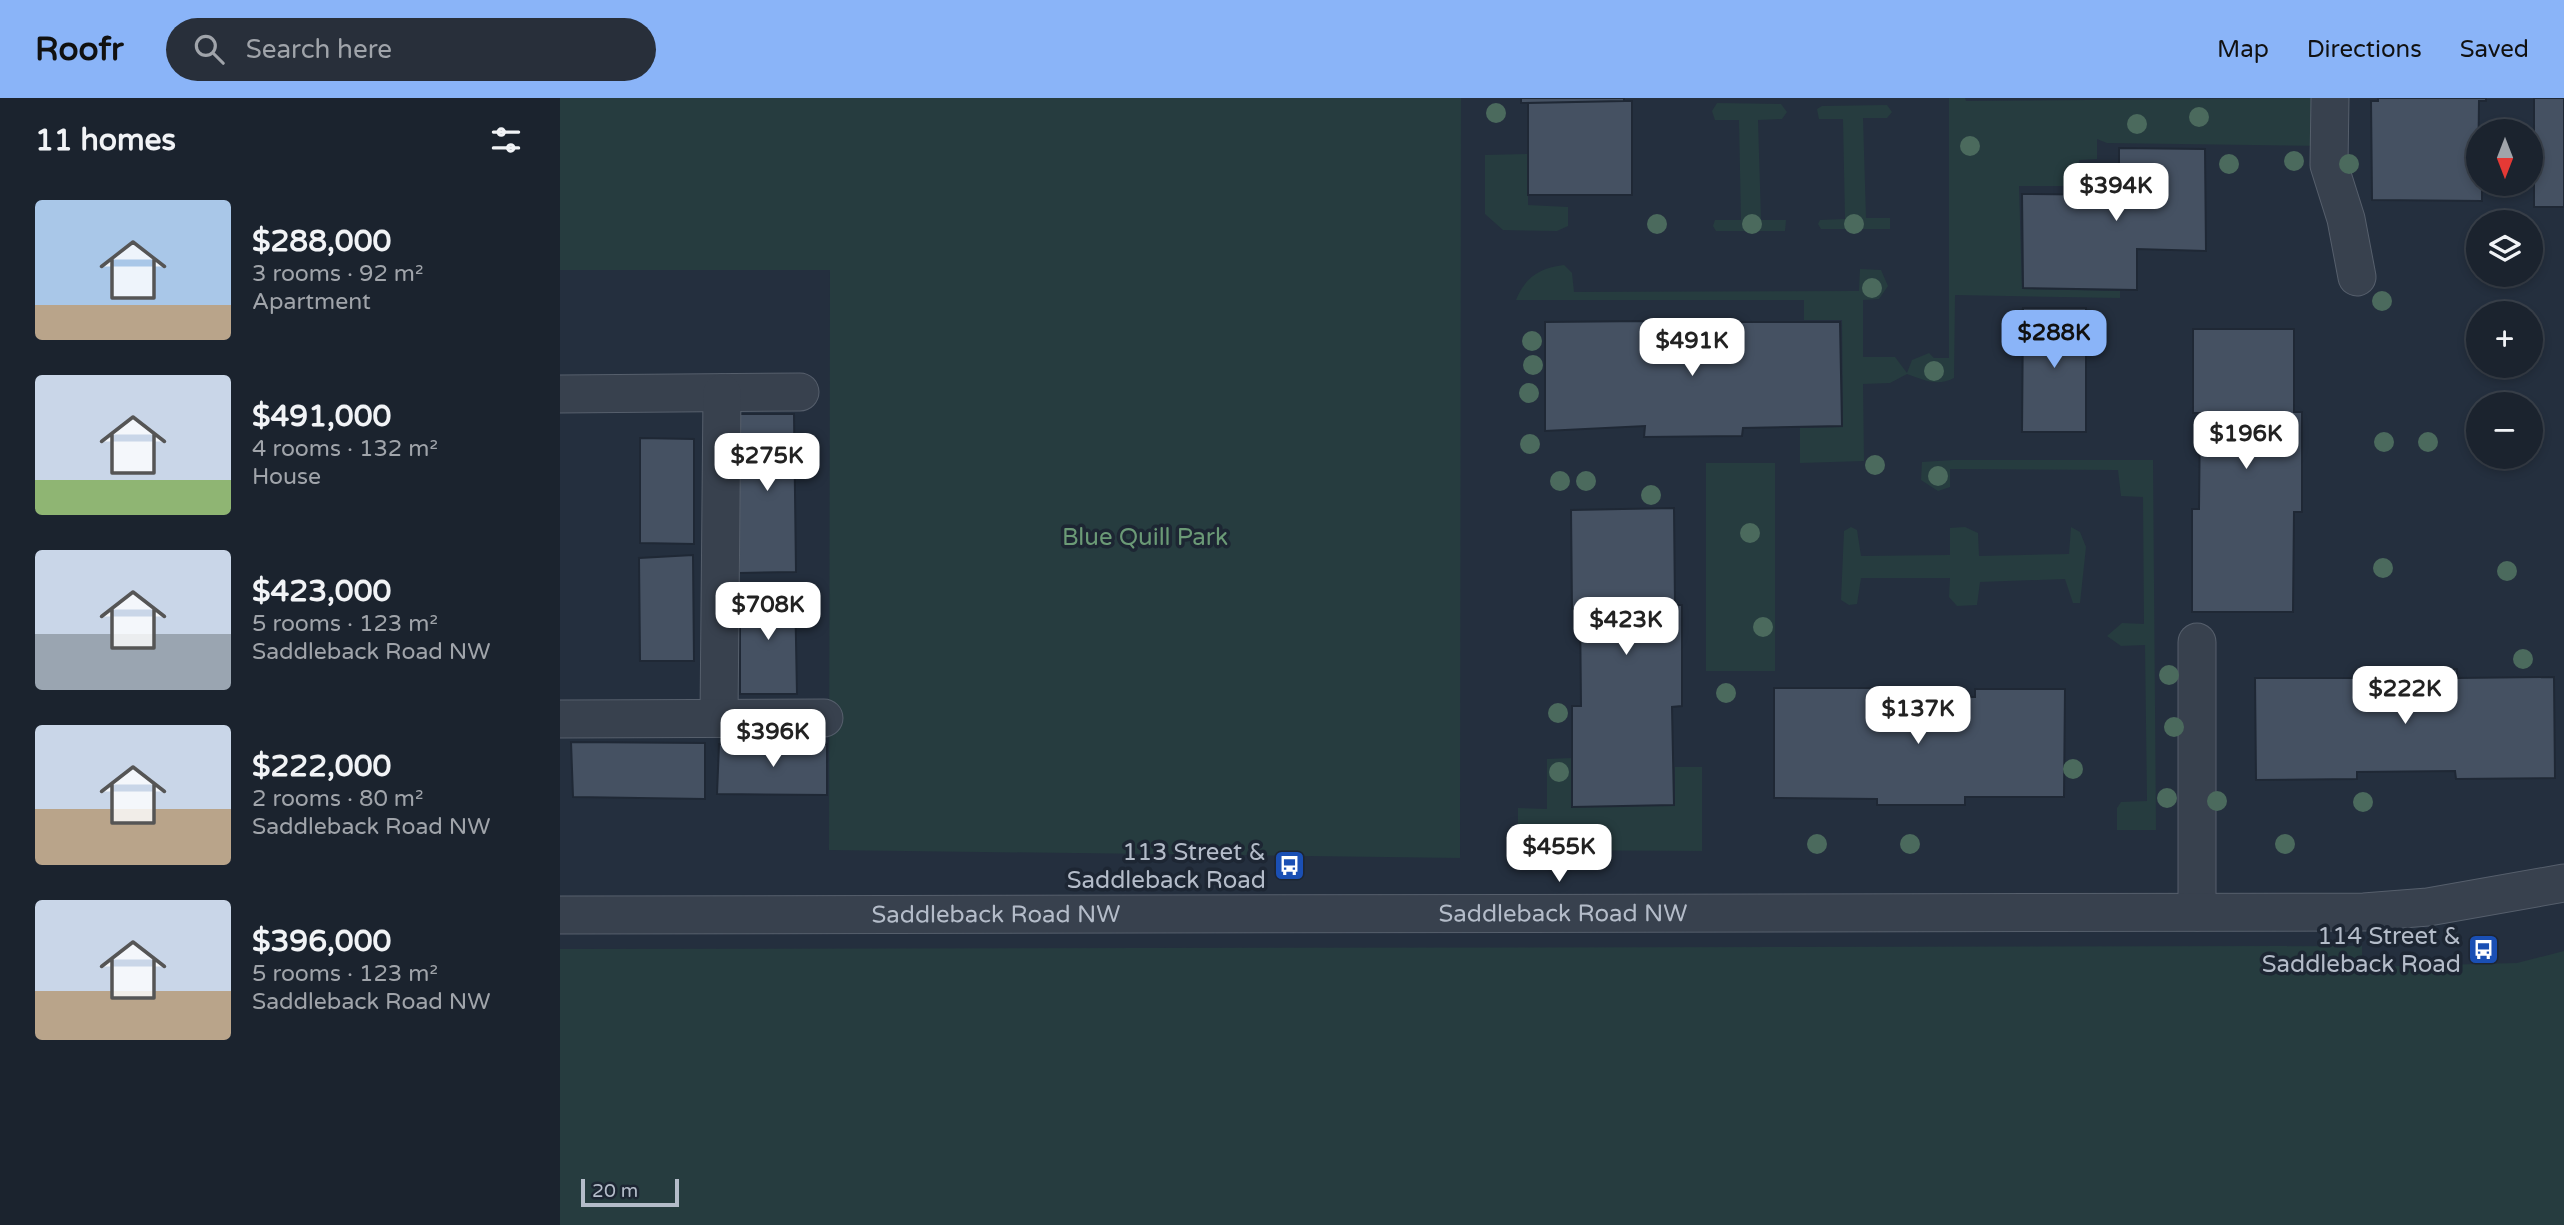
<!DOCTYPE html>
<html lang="en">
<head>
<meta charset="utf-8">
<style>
	:root { --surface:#1b232e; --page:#282f3a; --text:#f1f3f6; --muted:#a0a4aa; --line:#39404a; --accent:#8ab4f8 }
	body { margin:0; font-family:"Varela Round",sans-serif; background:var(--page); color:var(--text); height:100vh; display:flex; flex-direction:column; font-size:26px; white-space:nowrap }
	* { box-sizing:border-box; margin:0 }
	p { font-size:23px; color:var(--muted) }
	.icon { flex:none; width:38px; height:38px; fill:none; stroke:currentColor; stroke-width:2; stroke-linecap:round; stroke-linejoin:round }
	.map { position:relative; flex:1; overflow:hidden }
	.side { display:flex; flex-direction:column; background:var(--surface); width:560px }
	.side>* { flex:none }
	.needle { width:46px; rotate:180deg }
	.buttons { position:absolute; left:1906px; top:21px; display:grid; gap:14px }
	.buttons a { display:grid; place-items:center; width:77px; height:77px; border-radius:50%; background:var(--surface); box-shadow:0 4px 10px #0003,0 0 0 2px var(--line); font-size:35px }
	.scale { position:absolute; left:21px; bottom:18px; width:98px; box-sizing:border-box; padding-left:7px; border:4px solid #b4bcc9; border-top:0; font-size:19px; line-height:24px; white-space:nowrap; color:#b4bcc9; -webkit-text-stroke:5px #1d2633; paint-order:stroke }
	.price { position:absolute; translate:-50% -60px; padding:0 16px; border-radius:14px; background:#fff; color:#222; font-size:23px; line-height:46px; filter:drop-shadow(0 2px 4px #0008) }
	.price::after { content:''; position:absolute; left:50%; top:42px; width:21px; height:16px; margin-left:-10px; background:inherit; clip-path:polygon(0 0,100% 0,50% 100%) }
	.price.selected { background:var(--accent); color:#111 }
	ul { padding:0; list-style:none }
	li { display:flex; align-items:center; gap:21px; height:175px; padding:0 35px }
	li span { display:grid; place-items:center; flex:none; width:196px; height:140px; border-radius:7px; color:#555 }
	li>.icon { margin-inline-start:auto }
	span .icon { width:84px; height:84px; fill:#fffc; stroke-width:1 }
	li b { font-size:30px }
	h2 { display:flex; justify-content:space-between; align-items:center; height:84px; padding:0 35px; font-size:30px }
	header { display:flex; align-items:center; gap:42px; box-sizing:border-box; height:98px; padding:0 35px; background:var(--accent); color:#111 }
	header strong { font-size:33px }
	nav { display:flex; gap:38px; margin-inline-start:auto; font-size:24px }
	.search { width:490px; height:63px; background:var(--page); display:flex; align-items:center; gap:18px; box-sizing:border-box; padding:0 24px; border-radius:38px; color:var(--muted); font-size:26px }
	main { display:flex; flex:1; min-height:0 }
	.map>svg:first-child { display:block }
	.green { fill:#263c3f }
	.building { fill:#455162; stroke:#1f2835; stroke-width:2 }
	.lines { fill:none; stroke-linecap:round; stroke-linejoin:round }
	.minor-casing { stroke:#565f6c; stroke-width:39 }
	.minor { stroke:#38414e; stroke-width:37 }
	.tree { fill:#4b6a5d }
	.labels { text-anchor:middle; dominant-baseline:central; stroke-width:7; stroke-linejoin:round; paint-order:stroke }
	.park-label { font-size:24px; fill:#6b9a76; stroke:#1d2633 }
	.poi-label { font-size:24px; fill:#b4bcc9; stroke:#1d2633; text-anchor:end }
	.street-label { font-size:24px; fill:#b4bcc9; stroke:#1d2633 }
</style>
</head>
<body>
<header>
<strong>Roofr</strong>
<div class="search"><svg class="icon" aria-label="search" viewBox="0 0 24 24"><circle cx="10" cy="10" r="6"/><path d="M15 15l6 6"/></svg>Search here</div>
<nav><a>Map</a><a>Directions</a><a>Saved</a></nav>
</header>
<main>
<section class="side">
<h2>11 homes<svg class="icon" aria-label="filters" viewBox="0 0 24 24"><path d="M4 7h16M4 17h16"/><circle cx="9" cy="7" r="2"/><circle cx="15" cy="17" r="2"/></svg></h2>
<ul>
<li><span style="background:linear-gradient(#a9c7e8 75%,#b9a48a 0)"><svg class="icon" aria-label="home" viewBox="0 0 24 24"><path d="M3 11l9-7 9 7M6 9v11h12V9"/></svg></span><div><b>$288,000</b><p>3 rooms · 92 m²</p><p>Apartment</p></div></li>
<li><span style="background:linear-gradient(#c9d6e8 75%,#8fb573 0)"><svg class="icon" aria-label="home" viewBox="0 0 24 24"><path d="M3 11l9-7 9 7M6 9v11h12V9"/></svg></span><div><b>$491,000</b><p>4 rooms · 132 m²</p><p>House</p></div></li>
<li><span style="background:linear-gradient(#c9d6e8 60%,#9aa5b1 0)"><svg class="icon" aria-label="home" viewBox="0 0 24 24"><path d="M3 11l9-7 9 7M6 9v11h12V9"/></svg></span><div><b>$423,000</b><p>5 rooms · 123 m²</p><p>Saddleback Road NW</p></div></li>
<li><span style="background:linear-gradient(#c9d6e8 60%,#b9a48a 0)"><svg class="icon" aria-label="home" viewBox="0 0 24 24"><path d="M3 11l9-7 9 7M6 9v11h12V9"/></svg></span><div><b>$222,000</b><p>2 rooms · 80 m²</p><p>Saddleback Road NW</p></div></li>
<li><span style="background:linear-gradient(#c9d6e8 65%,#b9a48a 0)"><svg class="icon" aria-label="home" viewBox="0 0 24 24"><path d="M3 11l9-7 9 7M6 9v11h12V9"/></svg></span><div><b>$396,000</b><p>5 rooms · 123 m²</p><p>Saddleback Road NW</p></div></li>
</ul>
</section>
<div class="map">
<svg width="2004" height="1127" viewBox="0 0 2004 1127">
	<rect width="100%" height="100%" fill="#242f3e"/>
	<path class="green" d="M0 0H901L900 760 269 752 270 172H0Z
		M1389 0H1405L1406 3 1770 0 1769 48 1547 45 1537 41V61L1519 62 1520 88H1459L1462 191 1560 193V200L1395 197 1394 280C1377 289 1364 282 1347 276L1330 285 1303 286 1304 363 1240 365V330L1283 329 1282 222H1244V202H956C965 179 980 170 1004 167L1012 175 1014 194 1299 193 1300 171 1321 172 1328 188 1319 201 1303 202V259H1335L1347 275 1352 262 1369 255 1374 260H1389Z
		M1157 5 1221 6 1227 14 1222 21 1198 22 1201 122H1226L1225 133H1156L1153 128 1155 122H1181L1179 22H1155L1152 13Z
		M1327 7 1332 14 1327 20H1303L1306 120H1330V131H1261L1258 126 1260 122 1285 121 1283 21H1259L1257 11 1262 8Z
		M968 56V107L1008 109V128L997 133 943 132 925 116V57Z
		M1393 362H1593L1596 732H1557V710L1561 704 1587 703 1585 547 1561 548 1547 538 1562 525 1584 526 1583 399 1561 398 1558 372 1390 371V389L1378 393 1361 382 1362 364Z
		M1146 365H1215V573H1146Z
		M1291 429 1297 432 1301 458 1390 457V430L1405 429 1418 435 1419 458 1509 456 1511 429 1520 434 1526 449 1520 505H1513L1505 481 1420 484 1417 507 1397 508 1389 499 1390 480H1301L1297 506 1289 507 1281 502 1284 433Z
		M1012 660V709L1115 707V669H1142V753L958 752V710L987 711V661Z
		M1802 848V869L1957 865 2004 853V1127H0V851Z"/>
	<path class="building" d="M961 0H1064V3L961 5Z
		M1818 0H1926V3H1919L1918 86H1922V103L1812 102 1811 3H1818Z
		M1974 0H2004V109H1974Z
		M1064 3H1072V97H968V5Z
		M1559 50 1645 51 1646 153 1577 151V192L1463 190 1462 96 1559 97Z
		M1463 210H1526V334H1462Z
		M1085 223 1086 232H1181V224H1280L1282 328 1183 330 1182 338 1084 339 1085 328 985 333V224Z
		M1633 231H1734V314H1742V414H1734L1733 514H1632V411H1639L1640 315H1633Z
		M178 316H234L236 474 179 475Z
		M80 340 134 341V446L80 445Z
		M1114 410 1115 507H1122V608L1112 609 1114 707 1012 709V608H1021L1020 511H1012L1011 412Z
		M133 457 134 563H80L79 460Z
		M235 490 237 596H180V491Z
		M1897 571V580L1994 579 1995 680 1896 681 1895 673 1797 674V681L1696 682 1695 580H1797V572Z
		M1214 590H1317V598L1415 599V591H1505L1504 699H1405V707H1317V701L1214 700Z
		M11 644 145 645V701L13 699Z
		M159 646H267V697L157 696Z"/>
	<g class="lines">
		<defs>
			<g id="minor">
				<path d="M1770 0 1769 67 1786 121 1797 179"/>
				<path d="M0 296 240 294"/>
				<path d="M1637 544V814"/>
				<path d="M159 620 162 295"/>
				<path d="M0 621 264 620"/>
				<path id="s1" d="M0 817 1804 814 1868 809 2004 785"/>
			</g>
		</defs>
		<use href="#minor" class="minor-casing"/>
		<use href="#minor" class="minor"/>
	</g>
	<g class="tree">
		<circle cx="936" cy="15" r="10"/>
		<circle cx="1639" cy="19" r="10"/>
		<circle cx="1577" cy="26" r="10"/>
		<circle cx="1410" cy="48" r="10"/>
		<circle cx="1734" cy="63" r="10"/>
		<circle cx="1669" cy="66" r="10"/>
		<circle cx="1789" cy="66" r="10"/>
		<circle cx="1097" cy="126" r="10"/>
		<circle cx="1192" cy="126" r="10"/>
		<circle cx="1294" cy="126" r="10"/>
		<circle cx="1312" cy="190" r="10"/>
		<circle cx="1822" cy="203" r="10"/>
		<circle cx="972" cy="243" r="10"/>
		<circle cx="973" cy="267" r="10"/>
		<circle cx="1374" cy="273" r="10"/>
		<circle cx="969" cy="295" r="10"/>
		<circle cx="1824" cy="344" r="10"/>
		<circle cx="1868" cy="344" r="10"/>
		<circle cx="970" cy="346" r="10"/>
		<circle cx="1315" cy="367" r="10"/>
		<circle cx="1378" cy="378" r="10"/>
		<circle cx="1000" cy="383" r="10"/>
		<circle cx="1026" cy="383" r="10"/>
		<circle cx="1091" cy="397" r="10"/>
		<circle cx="1190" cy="435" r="10"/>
		<circle cx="1823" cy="470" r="10"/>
		<circle cx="1947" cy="473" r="10"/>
		<circle cx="1203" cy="529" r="10"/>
		<circle cx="1963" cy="561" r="10"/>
		<circle cx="1609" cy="577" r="10"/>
		<circle cx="1166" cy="595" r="10"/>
		<circle cx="998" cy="615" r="10"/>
		<circle cx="1614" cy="629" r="10"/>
		<circle cx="1513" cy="671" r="10"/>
		<circle cx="999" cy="674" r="10"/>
		<circle cx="1607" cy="700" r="10"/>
		<circle cx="1657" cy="703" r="10"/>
		<circle cx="1803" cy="704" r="10"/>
		<circle cx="1008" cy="738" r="10"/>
		<circle cx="1257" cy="746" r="10"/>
		<circle cx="1350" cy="746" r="10"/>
		<circle cx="1725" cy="746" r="10"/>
	</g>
	<defs>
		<symbol id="bus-square" viewBox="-11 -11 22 22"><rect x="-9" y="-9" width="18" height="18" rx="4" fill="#1a4fb4" stroke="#1d2633"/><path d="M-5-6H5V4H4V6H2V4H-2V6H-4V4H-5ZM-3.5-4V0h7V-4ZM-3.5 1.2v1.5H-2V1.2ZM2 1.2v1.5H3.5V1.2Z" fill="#fff"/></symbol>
	</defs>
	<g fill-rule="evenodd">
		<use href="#bus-square" x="712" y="750" width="35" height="35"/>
		<use href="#bus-square" x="1906" y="834" width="35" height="35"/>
	</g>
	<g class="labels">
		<g class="park-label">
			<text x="585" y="439">Blue Quill Park</text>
		</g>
		<g class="poi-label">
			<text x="706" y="754">113 Street &amp;<tspan x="706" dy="28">Saddleback Road</tspan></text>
			<text x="1901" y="838">114 Street &amp;<tspan x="1901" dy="28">Saddleback Road</tspan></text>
		</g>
		<g class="street-label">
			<text stroke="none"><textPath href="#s1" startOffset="1003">Saddleback Road NW</textPath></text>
			<text stroke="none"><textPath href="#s1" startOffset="436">Saddleback Road NW</textPath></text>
		</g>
	</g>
</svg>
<div class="buttons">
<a><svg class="needle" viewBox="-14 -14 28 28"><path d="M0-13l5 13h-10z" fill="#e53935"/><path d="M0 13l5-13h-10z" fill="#a0a4aa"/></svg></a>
<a><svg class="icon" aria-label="layers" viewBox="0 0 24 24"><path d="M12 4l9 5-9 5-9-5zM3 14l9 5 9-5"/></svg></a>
<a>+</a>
<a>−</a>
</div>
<div class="scale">20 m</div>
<b class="price" style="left:1556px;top:125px">$394K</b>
<b class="price selected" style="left:1494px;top:272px">$288K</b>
<b class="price" style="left:1132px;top:280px">$491K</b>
<b class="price" style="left:1686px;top:373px">$196K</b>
<b class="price" style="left:207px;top:395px">$275K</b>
<b class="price" style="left:208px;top:544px">$708K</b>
<b class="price" style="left:1066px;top:559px">$423K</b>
<b class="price" style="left:1845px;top:628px">$222K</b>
<b class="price" style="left:1358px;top:648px">$137K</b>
<b class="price" style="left:213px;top:671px">$396K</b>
<b class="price" style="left:999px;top:786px">$455K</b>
</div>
</main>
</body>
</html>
